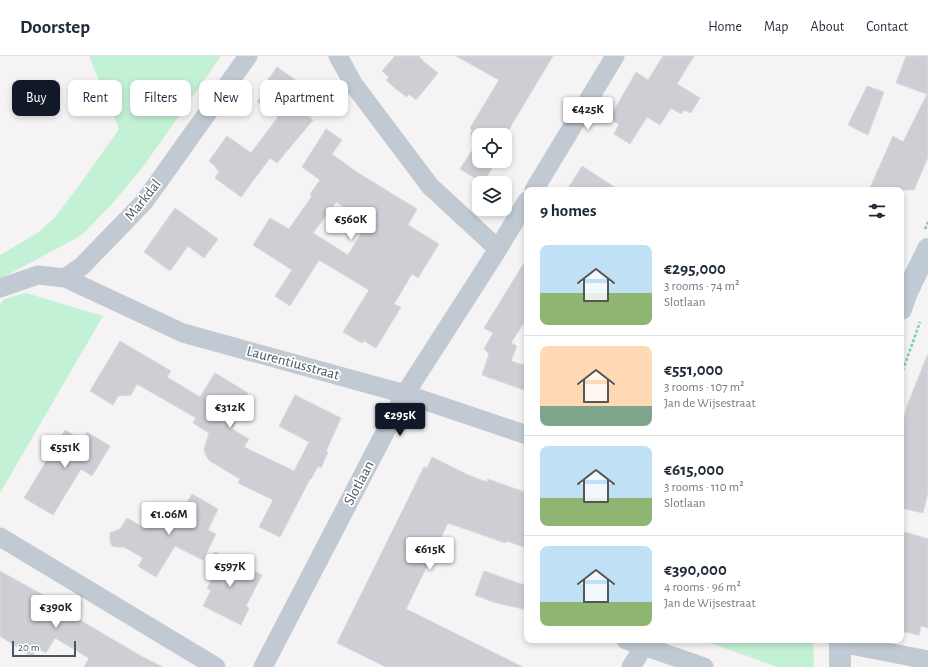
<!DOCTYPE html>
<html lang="en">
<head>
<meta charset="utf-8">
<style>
	:root { --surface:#fff; --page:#f6f6f7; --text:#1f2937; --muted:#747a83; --line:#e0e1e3; --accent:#111827 }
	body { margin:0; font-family:"Alegreya Sans",sans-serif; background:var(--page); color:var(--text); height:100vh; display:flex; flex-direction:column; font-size:15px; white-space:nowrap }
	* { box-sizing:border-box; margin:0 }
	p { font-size:13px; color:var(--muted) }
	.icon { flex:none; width:22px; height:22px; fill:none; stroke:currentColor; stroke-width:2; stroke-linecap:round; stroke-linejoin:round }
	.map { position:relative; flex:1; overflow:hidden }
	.side { position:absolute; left:524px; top:131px; width:380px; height:456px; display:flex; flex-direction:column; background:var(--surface); border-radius:8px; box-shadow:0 2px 6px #0003 }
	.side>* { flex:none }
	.banner { position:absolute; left:12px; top:24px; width:380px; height:36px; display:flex; gap:8px }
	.buttons { position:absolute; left:472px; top:72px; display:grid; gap:8px }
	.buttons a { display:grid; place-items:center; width:40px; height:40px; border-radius:8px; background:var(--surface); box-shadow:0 2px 6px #0003; font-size:20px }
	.scale { position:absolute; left:12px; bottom:10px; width:64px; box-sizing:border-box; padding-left:4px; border:2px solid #4a5661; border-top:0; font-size:11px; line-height:14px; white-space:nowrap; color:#4a5661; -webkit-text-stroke:3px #fff; paint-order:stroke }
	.price { position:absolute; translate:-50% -34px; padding:0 9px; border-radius:4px; background:#fff; color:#222; font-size:13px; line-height:26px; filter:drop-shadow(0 1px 2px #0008) }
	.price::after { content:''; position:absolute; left:50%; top:24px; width:12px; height:9px; margin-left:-6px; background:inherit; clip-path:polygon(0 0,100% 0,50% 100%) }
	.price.current { background:var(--accent); color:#fff }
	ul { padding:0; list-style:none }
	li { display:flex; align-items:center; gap:12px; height:100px; padding:0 16px }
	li+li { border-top:1px solid var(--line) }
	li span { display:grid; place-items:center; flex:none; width:112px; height:80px; border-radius:8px; color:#555 }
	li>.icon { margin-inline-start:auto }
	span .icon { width:48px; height:48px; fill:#fffc; stroke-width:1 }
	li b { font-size:17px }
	h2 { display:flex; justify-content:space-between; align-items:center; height:48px; padding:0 16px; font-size:17px }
	.chip { padding:0 14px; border-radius:8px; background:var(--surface); box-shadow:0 2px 6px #0003; font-size:14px; line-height:36px }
	.chip.current { background:var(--accent); color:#fff }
	header { display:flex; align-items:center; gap:24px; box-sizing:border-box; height:56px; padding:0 20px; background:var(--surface); border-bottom:1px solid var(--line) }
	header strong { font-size:19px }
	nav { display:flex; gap:22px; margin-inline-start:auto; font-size:14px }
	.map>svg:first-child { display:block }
	.green { fill:#c3f1d5 }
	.building { fill:#cdcfd5; stroke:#d7d9de; fill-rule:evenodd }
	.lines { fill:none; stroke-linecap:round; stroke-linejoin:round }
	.path { stroke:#7ad0a6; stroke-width:2.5; stroke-dasharray:3 2; stroke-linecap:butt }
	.street { stroke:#c1cad2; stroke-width:19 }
	.secondary { stroke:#c1cbd6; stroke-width:22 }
	.labels { text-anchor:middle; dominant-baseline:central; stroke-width:3.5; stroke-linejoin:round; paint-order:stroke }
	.street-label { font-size:15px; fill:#4a5661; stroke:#fff }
</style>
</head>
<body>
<header>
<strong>Doorstep</strong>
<nav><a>Home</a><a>Map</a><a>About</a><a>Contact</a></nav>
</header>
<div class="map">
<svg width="928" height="611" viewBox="0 0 928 611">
	<rect width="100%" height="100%" fill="#f5f3f3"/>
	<path class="green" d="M89 0H221L143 111 111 149 82 179 0 223V199L39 176 56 160 83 124 119 73Z
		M26 237 103 260 0 437V249L4 243Z
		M702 584H813L814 611H777Z"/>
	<path class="building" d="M395 0H419L423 5 438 17 416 44 409 38 407 41 396 33 386 24 389 21 382 15Z
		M456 0H553L505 80V79H479V105H496L483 127 460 113 479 84 470 78 472 74 470 72 499 24Z
		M663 0H694L677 28 700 42 691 57 684 54 681 58 671 52 660 69 647 61 630 88 614 78 619 68 609 63 636 16 648 24Z
		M906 0H928V101L914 134H869L893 80 903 86 927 38 896 27Z
		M277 11 314 37 301 55 313 64 277 107 270 102 241 141 215 122 219 115 215 112 216 111 209 105 227 80 251 97 278 61 257 46 265 34 262 32Z
		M867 30 884 36 868 79 848 69Z
		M326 73 342 84 332 98 355 115 417 153 408 169 439 188 418 222 412 218 394 248 401 251 376 292 364 285 362 287 343 276 369 234 319 204 290 250 275 240 292 214 253 189 270 162 289 173 312 140 310 138 320 124 302 111ZM336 146 368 166 348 199 313 177Z
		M582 110 619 134H567Z
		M175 152 218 183 204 202 188 190 170 215 144 196Z
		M527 202V262L511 287 517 290 511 305 527 310V325L524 334 482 319 489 298 484 293 493 277 484 272Z
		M120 285 171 315 167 321 200 341 215 317 248 337 241 348 245 350 232 373 249 383 244 391 294 415 309 386 279 370 295 339 341 362 326 395 328 396 321 412 318 410 311 423H310L280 481 259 471 273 444 238 427 240 423 210 405 206 400 204 393 209 377 193 367 196 362 137 328 131 339 118 340 113 349 90 335Z
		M927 300H928V436L923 457 901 452V376L907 350Z
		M65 374 82 384 87 376 110 390 92 420 81 413 53 459 24 442Z
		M432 401 468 419 487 426 488 423 527 437V492L506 485 505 487 448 467 406 553 523 611H386L337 587 424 411 427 412Z
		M192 438 218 453 208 474 216 478 203 504 175 490 156 521 138 510 143 502 124 491H118L112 490 110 485V477L120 473 127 462 144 472 150 462 171 474Z
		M905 476 928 483V572L921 570 919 579 901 575V487Z
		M215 496 262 519 246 550 249 552 241 569 203 550 211 534 207 533 215 517 206 513Z
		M0 515 43 539 41 541 139 599 163 611H84L89 602 55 582 46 597 37 592 32 601 0 580Z
		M484 515 527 530V554L493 546 475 539Z"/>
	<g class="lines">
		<path class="path" d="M925 173 928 166
			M901 319 920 266"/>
		<path class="street" d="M338 0 354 29 430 130 498 193
			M534 134 615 0
			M65 222 183 277 405 338 527 379
			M0 232 38 219 65 222 82 210 144 146 248 0
			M0 481 216 611
			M626 584 704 611
			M840 587 928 604
			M263 611 405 338 498 193 527 145
			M631 611 644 590"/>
		<path class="secondary" d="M901 253 907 236 928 193
			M840 611V584"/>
	</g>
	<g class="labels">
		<g class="street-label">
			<text transform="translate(143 144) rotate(-51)">Markdal</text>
			<text transform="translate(293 307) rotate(15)">Laurentiusstraat</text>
			<text transform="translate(359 427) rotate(-62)">Slotlaan</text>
		</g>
	</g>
</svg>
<div class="buttons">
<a><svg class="icon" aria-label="locate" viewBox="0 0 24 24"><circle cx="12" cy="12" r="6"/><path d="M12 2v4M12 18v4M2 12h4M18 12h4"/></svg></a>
<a><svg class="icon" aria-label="layers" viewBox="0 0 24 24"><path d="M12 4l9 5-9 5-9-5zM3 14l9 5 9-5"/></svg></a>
</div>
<div class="scale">20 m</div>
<b class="price" style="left:588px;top:75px">€425K</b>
<b class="price" style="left:351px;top:185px">€560K</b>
<b class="price" style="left:230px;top:373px">€312K</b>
<b class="price current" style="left:400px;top:381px">€295K</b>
<b class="price" style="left:65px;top:413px">€551K</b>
<b class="price" style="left:169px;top:480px">€1.06M</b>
<b class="price" style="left:430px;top:515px">€615K</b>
<b class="price" style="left:230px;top:532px">€597K</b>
<b class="price" style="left:56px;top:573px">€390K</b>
<div class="banner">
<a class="chip current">Buy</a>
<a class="chip">Rent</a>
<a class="chip">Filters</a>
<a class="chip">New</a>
<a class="chip">Apartment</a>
</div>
<section class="side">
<h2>9 homes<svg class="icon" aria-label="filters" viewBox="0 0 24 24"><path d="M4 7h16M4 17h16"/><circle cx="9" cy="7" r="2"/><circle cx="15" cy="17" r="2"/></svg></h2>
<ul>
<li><span style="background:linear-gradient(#bfe0f5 60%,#8fb573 0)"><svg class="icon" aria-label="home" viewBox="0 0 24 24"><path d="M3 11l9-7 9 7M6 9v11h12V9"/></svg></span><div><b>€295,000</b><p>3 rooms · 74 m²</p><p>Slotlaan</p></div></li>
<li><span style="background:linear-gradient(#ffd9b3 75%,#7fa58c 0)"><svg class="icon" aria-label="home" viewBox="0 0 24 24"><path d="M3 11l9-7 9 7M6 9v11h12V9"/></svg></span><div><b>€551,000</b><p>3 rooms · 107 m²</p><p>Jan de Wijsestraat</p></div></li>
<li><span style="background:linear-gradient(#bfe0f5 65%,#8fb573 0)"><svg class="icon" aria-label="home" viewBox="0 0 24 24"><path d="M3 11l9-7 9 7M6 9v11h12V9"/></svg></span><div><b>€615,000</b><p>3 rooms · 110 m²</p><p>Slotlaan</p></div></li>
<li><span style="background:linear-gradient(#bfe0f5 70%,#8fb573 0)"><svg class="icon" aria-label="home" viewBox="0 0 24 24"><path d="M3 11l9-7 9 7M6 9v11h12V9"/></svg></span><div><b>€390,000</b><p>4 rooms · 96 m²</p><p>Jan de Wijsestraat</p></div></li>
</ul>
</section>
</div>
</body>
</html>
